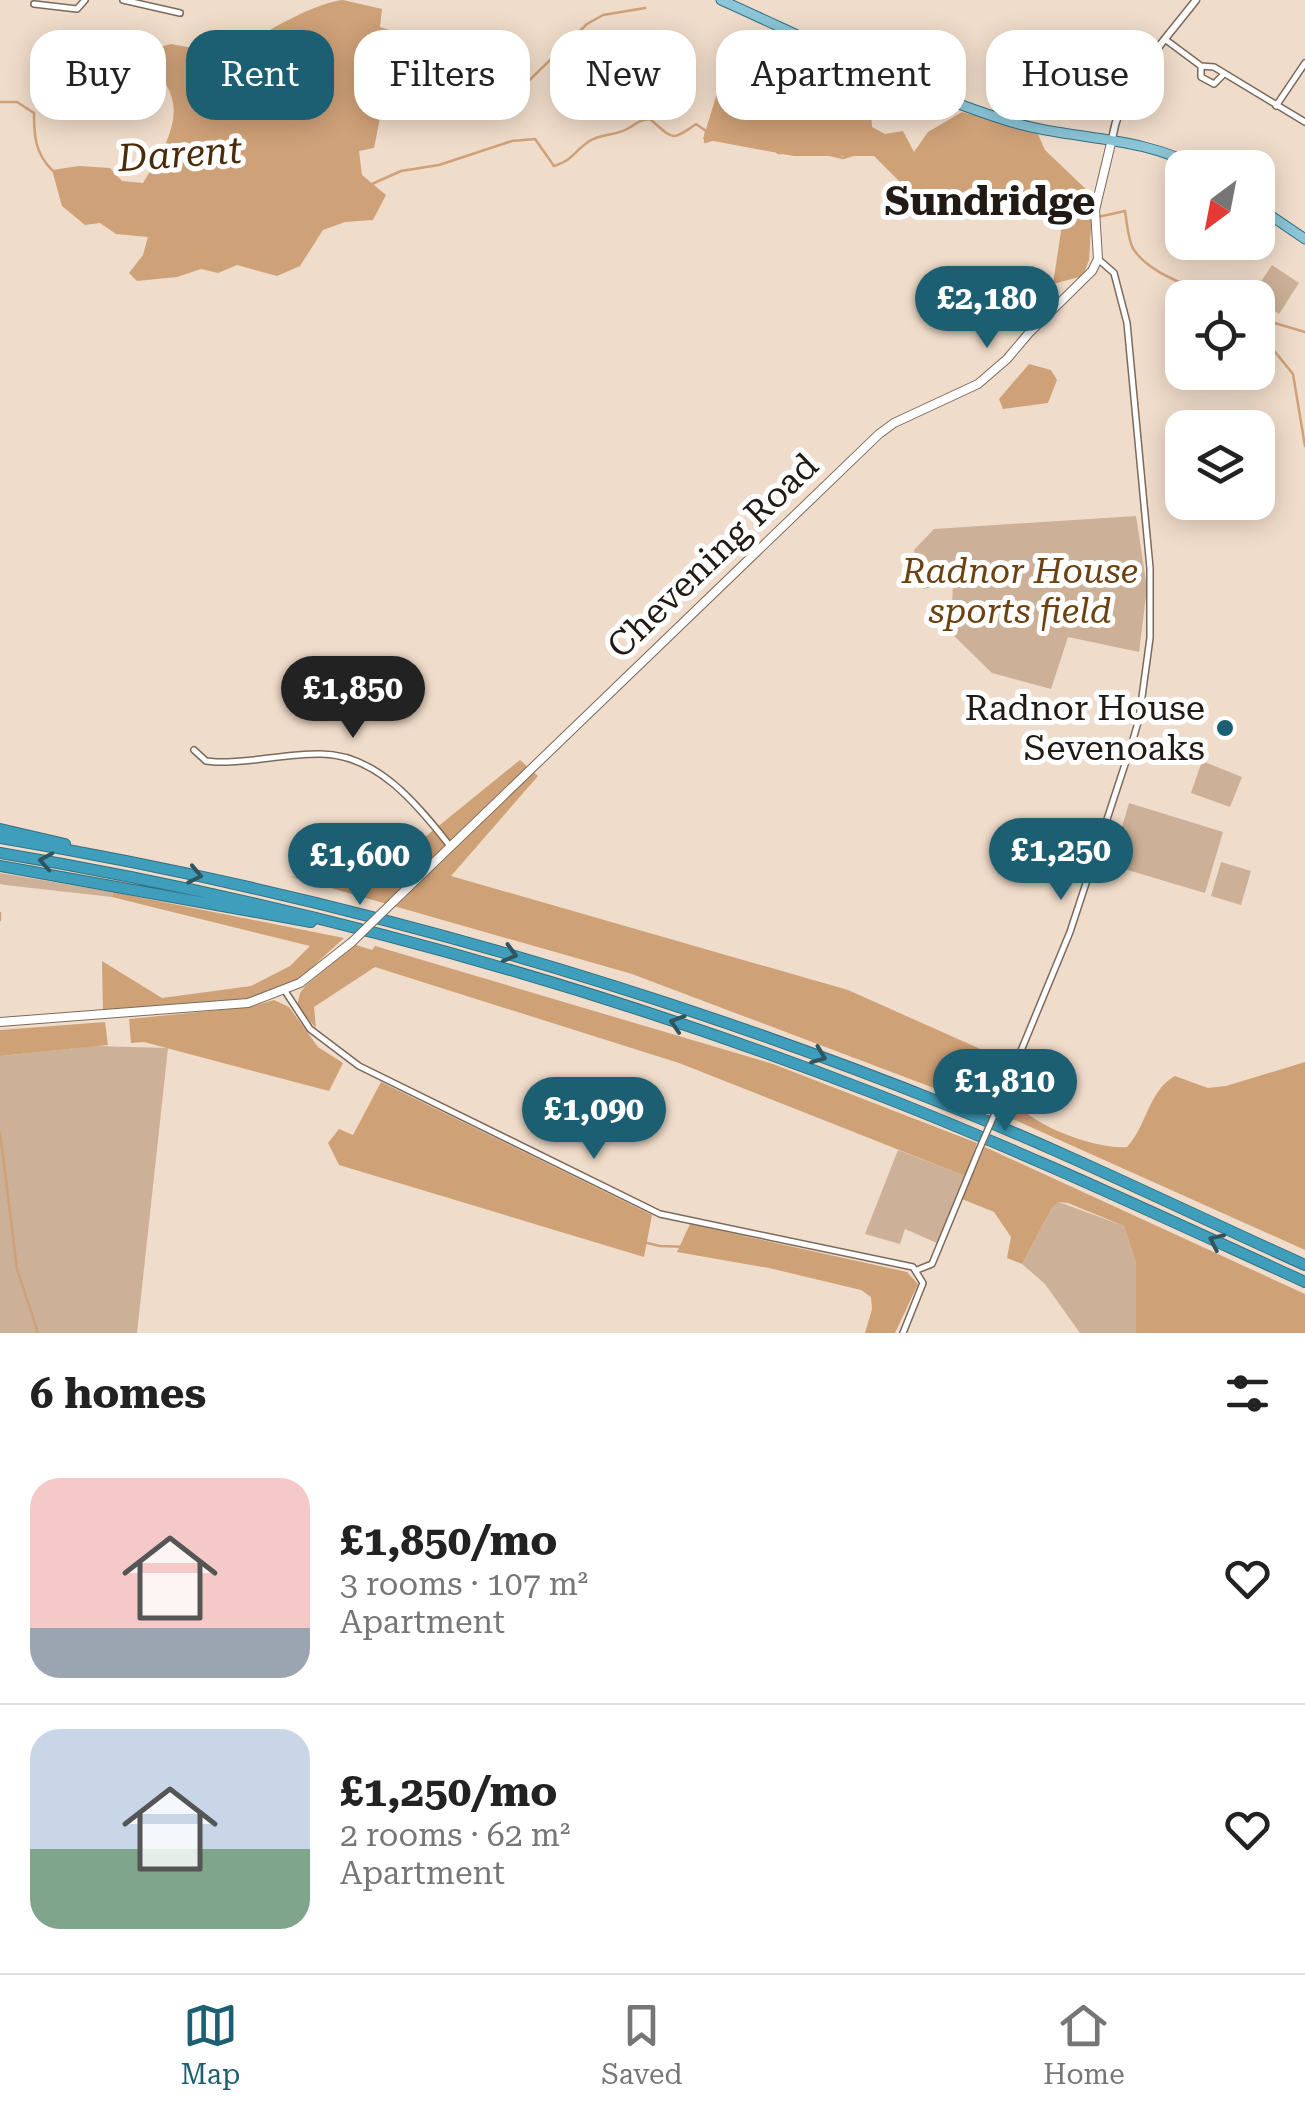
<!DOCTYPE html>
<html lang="en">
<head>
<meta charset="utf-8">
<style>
	:root { --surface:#fff; --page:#f2f2f2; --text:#222; --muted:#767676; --line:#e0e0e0; --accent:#1c5e72 }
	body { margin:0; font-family:"Roboto Serif",serif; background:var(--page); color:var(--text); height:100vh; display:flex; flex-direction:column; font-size:38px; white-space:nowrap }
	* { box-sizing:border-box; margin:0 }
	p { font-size:32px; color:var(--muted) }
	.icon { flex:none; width:55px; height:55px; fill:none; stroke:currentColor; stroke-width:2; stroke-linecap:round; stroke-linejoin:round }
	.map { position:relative; height:1333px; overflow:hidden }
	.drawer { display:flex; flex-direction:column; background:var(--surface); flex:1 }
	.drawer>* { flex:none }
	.guide { position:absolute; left:30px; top:30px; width:1245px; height:90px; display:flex; gap:20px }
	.needle { width:65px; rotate:212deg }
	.fabs { position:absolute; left:1165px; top:150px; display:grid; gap:20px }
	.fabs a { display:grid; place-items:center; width:110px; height:110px; border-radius:20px; background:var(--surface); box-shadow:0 5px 25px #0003; font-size:50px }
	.price { position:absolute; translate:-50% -85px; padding:0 22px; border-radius:35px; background:var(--accent); color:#fff; font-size:32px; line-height:65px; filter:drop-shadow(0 2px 5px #0008) }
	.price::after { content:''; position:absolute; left:50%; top:60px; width:30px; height:22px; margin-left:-15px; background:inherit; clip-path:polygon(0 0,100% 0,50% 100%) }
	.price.current { background:#222; color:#fff }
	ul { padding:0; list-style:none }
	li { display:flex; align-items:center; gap:30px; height:250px; padding:0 30px }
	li+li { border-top:2px solid var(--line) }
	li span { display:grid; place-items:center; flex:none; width:280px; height:200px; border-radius:30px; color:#555 }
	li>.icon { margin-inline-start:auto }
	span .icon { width:120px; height:120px; fill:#fffc; stroke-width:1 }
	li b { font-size:42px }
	h2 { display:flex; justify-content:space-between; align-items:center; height:120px; padding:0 30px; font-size:42px }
	.chip { padding:0 35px; border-radius:30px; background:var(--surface); box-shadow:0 5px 25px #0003; font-size:35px; line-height:90px }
	.chip.current { background:var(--accent); color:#fff }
	.dock { display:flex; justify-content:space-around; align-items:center; height:140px; border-top:2px solid var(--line); background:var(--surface); font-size:28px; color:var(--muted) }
	.dock a { display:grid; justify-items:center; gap:5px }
	.dock .current { color:var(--accent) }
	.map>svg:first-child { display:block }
	.green { fill:#ccb097 }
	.forest { fill:#cfa177 }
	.water { fill:#cfa178 }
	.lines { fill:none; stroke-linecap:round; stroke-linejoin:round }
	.stream { stroke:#cfa178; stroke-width:2.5 }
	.minor-casing { stroke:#7b6a5b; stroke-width:8 }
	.tertiary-casing { stroke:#7b6a5b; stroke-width:9 }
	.secondary-casing { stroke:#7b6a5b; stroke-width:10 }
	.primary-casing { stroke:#347082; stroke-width:11 }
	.motorway-casing { stroke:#347082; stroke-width:12 }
	.minor { stroke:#fff; stroke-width:5 }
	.tertiary { stroke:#fff; stroke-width:6 }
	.secondary { stroke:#fff; stroke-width:8 }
	.primary { stroke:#8bc5d7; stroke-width:9 }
	.motorway { stroke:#3e9ebc; stroke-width:10 }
	.minor-bridge-casing { stroke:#7b6a5b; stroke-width:8; stroke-linecap:butt }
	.secondary-bridge-casing { stroke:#7b6a5b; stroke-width:10; stroke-linecap:butt }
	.minor-bridge { stroke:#fff; stroke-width:5 }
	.secondary-bridge { stroke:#fff; stroke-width:8 }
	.oneway { stroke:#2f5660 }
	.poi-dot { fill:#1c5e72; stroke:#fff; stroke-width:4 }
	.labels { text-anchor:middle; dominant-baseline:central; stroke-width:10; stroke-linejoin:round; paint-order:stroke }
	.street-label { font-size:35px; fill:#221b15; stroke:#fff }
	.park-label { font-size:35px; font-style:italic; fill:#6e4110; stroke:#fff }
	.poi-label { font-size:35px; fill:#221b15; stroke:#fff; text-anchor:end }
	.water-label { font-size:38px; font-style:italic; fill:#4b2c0a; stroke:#fff }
	.quarter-label { font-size:40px; font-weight:bold; fill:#221b15; stroke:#fff }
</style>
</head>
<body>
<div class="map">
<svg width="1305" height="1333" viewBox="0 0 1305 1333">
	<rect width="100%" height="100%" fill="#f0dcca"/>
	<path class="green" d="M1272 265 1299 283 1279 314 1252 295Z
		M1136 516 1147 588 1139 652 1068 637 1051 689 992 673 951 633 953 583 923 589 914 550 934 529Z
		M1202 761 1242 777 1230 807 1191 793Z
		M1129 803 1223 832 1205 893 1111 865Z
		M1221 862 1251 871 1241 905 1211 896Z
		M0 873 113 892 112 897 5 885 0 884Z
		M96 1046 168 1048 137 1333H0V1056Z
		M898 1150 965 1176 937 1243 905 1229 900 1244 865 1234Z
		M1059 1202 1124 1226 1136 1263V1333H1080L1045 1284 1022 1264 1052 1208Z"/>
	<path class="forest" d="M734 38C769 64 825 117 871 110L872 127 885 134 903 131 914 152 928 132 962 112 1037 132 1045 150 1093 196 1089 260 1083 276 1053 284 1062 225 1042 207 977 185 950 199 936 218 874 156H794L703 139Z
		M520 760 538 776 451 876 848 990 1005 1060 993 1086 1001 1091 992 1110 632 974 289 876 359 887 366 885Z
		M113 892 344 938 299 979 250 999 103 1010 102 961 162 998 251 986 290 966 310 946 112 897Z
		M356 945 372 950 375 946 773 1064 977 1143 965 1176 679 1063 375 967 314 1007 316 1028 297 1006 300 993 305 986Z
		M274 1000 289 1007 318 1047 343 1063 329 1091 144 1042 131 1043 129 1019 250 1007Z
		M105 1022 108 1045 0 1056V1030Z
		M1023 1057 1016 1103C1035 1127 1098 1150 1127 1147 1147 1126 1148 1091 1175 1076L1208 1088 1226 1086 1305 1062V1250L999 1113Z
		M381 1082 652 1215 644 1257 339 1165 328 1143 339 1129 353 1135Z
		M985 1147 1305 1294V1333H1136V1263L1124 1226 1068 1203 1059 1202 1052 1208 1022 1264 1007 1258 1011 1237 994 1212 962 1199Z
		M690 1224 907 1272 918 1284 895 1333H865L872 1309 871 1297 861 1290 769 1268 677 1252Z"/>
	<path class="water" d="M343 0 382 9 380 27 415 38 435 39 454 65 453 82 438 91 407 85 385 93 374 148 359 151 362 175 386 195 373 220 345 222 323 230 300 266 277 276 237 265 218 273 201 269 177 277 137 281 129 273 143 255 148 237 116 234 100 223 85 225 62 206 52 170 79 166 110 168 122 181 143 183C160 155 186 119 167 86 160 74 155 70 141 70V52L171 44 230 55C256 37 312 3 343 0Z
		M1029 364 1051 370 1057 380 1048 403 1003 409 999 399Z"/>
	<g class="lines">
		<path class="stream" d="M453 82 494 107 503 106 587 24 603 15 645 8
			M0 102H17L34 113C34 136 35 153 52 170
			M372 184 401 171 439 165 512 141 535 139 554 166C576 158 572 153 588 142 600 133 615 136 627 129 637 124 638 120 650 119 673 139 671 142 696 124L706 131 705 142 721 137 733 143 749 139 757 127 778 153H788L802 148 843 158 872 149C897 160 904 191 931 195 948 197 966 180 983 179 1008 177 1051 209 1074 221L1090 218
			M1098 217 1125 211C1127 223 1128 241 1134 250 1151 275 1190 285 1216 298
			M1258 318 1305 332
			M1258 331 1293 374 1305 446
			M0 913V920
			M0 1132 17 1269 38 1333
			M558 1222 660 1246 723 1248 765 1261 832 1271 868 1282 882 1293 886 1302 887 1312 877 1333
			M1144 1223V1246L1153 1294 1149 1333"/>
		<defs>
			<path id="minor" d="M123 0 180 13
				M34 4 77 9 85 0
				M1166 40 1201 66
				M1224 74 1214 84 1201 77V66L1214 67 1305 122
				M1276 106 1305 63
				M194 750 206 761 216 762C250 763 284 754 319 754 376 753 418 805 450 846
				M285 991 310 1029 359 1066 660 1214 913 1267 923 1283 903 1333
				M999 1104 1070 932 1132 743 1139 719 1150 638V568L1127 323 1114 273 1098 259
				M917 1270 932 1264 979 1150"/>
			<path id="tertiary" d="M1112 139C1121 84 1163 43 1196 0"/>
			<path id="secondary" d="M393 902 879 434 894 423 978 384 1007 359 1029 333 1092 271 1098 259 1095 210 1112 139
				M0 1022 248 1003 300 983 352 942"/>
			<path id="primary" d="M721 0C814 42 908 89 1005 120 1069 141 1139 134 1199 168
				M1258 207 1305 239"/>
			<path id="motorway" d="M0 829 65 844
				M0 838C327 893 645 984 952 1107 1072 1155 1187 1212 1305 1265
				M0 853C296 903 588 983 868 1091 1016 1148 1160 1216 1305 1282
				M0 866 311 922"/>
		</defs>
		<use href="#minor" class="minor-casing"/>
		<use href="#tertiary" class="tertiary-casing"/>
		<use href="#secondary" class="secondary-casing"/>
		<use href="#primary" class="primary-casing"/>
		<use href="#motorway" class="motorway-casing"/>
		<use href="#minor" class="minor"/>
		<use href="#tertiary" class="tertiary"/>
		<use href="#secondary" class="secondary"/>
		<use href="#primary" class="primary"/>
		<use href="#motorway" class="motorway"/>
		<defs>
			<path id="minor-bridge" d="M979 1150 999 1104"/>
			<path id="secondary-bridge" d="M352 942 393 902"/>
		</defs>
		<use href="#minor-bridge" class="minor-bridge-casing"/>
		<use href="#secondary-bridge" class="secondary-bridge-casing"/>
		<use href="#minor-bridge" class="minor-bridge"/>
		<use href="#secondary-bridge" class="secondary-bridge"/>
	</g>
	<defs><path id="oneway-chevron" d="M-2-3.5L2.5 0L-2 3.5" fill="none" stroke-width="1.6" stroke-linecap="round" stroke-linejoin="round" transform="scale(2.5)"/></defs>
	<g class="oneway">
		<use href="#oneway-chevron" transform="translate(46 861) rotate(-170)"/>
		<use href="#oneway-chevron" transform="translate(195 875) rotate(12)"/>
		<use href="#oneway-chevron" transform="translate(510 954) rotate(16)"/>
		<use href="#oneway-chevron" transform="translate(677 1023) rotate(-162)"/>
		<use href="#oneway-chevron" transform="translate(819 1056) rotate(21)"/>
		<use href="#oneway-chevron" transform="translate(1216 1241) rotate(-155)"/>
	</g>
	<circle class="poi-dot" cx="1225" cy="728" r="10"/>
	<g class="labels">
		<g class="street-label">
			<text transform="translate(713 556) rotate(-44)">Chevening Road</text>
		</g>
		<g class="park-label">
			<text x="1020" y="571">Radnor House<tspan x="1020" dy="40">sports field</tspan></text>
		</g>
		<g class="poi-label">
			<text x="1205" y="708">Radnor House<tspan x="1205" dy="40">Sevenoaks</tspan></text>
		</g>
		<g class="water-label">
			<text transform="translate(180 154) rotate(-4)">Darent</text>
		</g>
		<g class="quarter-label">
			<text x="990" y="201">Sundridge</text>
		</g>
	</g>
</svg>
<div class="fabs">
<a><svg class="needle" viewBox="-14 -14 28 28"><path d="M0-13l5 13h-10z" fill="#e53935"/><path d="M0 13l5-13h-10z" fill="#767676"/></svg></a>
<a><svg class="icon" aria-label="locate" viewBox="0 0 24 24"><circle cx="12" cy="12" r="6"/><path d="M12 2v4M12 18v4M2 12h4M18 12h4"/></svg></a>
<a><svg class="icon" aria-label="layers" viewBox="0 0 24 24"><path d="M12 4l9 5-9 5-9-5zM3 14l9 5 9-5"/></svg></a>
</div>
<b class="price" style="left:987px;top:351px">£2,180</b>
<b class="price current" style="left:353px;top:741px">£1,850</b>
<b class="price" style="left:1061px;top:903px">£1,250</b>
<b class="price" style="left:360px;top:908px">£1,600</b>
<b class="price" style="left:1005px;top:1134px">£1,810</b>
<b class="price" style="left:594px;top:1162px">£1,090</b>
<div class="guide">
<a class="chip">Buy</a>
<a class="chip current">Rent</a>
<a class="chip">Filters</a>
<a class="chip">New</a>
<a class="chip">Apartment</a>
<a class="chip">House</a>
</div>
</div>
<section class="drawer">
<h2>6 homes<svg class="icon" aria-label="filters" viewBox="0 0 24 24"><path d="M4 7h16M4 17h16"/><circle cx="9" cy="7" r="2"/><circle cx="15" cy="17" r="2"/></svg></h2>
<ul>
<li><span style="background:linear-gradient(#f6c9c9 75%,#9aa5b1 0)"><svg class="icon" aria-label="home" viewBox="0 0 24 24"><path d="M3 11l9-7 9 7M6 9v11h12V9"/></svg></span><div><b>£1,850/mo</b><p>3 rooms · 107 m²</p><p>Apartment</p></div><svg class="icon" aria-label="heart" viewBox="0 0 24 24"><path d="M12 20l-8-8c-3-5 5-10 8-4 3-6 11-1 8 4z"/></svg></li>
<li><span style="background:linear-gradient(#c9d6e8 60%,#7fa58c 0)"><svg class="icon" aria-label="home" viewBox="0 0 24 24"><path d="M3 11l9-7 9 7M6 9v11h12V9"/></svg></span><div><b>£1,250/mo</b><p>2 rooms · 62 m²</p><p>Apartment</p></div><svg class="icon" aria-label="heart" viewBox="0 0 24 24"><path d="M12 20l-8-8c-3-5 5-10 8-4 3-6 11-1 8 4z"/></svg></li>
</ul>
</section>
<nav class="dock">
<a class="current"><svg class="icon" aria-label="map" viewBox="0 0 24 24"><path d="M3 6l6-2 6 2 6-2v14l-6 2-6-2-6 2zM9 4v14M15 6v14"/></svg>Map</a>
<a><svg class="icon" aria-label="saved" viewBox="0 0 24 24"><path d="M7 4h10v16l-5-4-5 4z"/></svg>Saved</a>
<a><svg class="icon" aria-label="home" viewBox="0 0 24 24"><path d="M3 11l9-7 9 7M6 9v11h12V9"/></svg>Home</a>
</nav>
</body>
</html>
